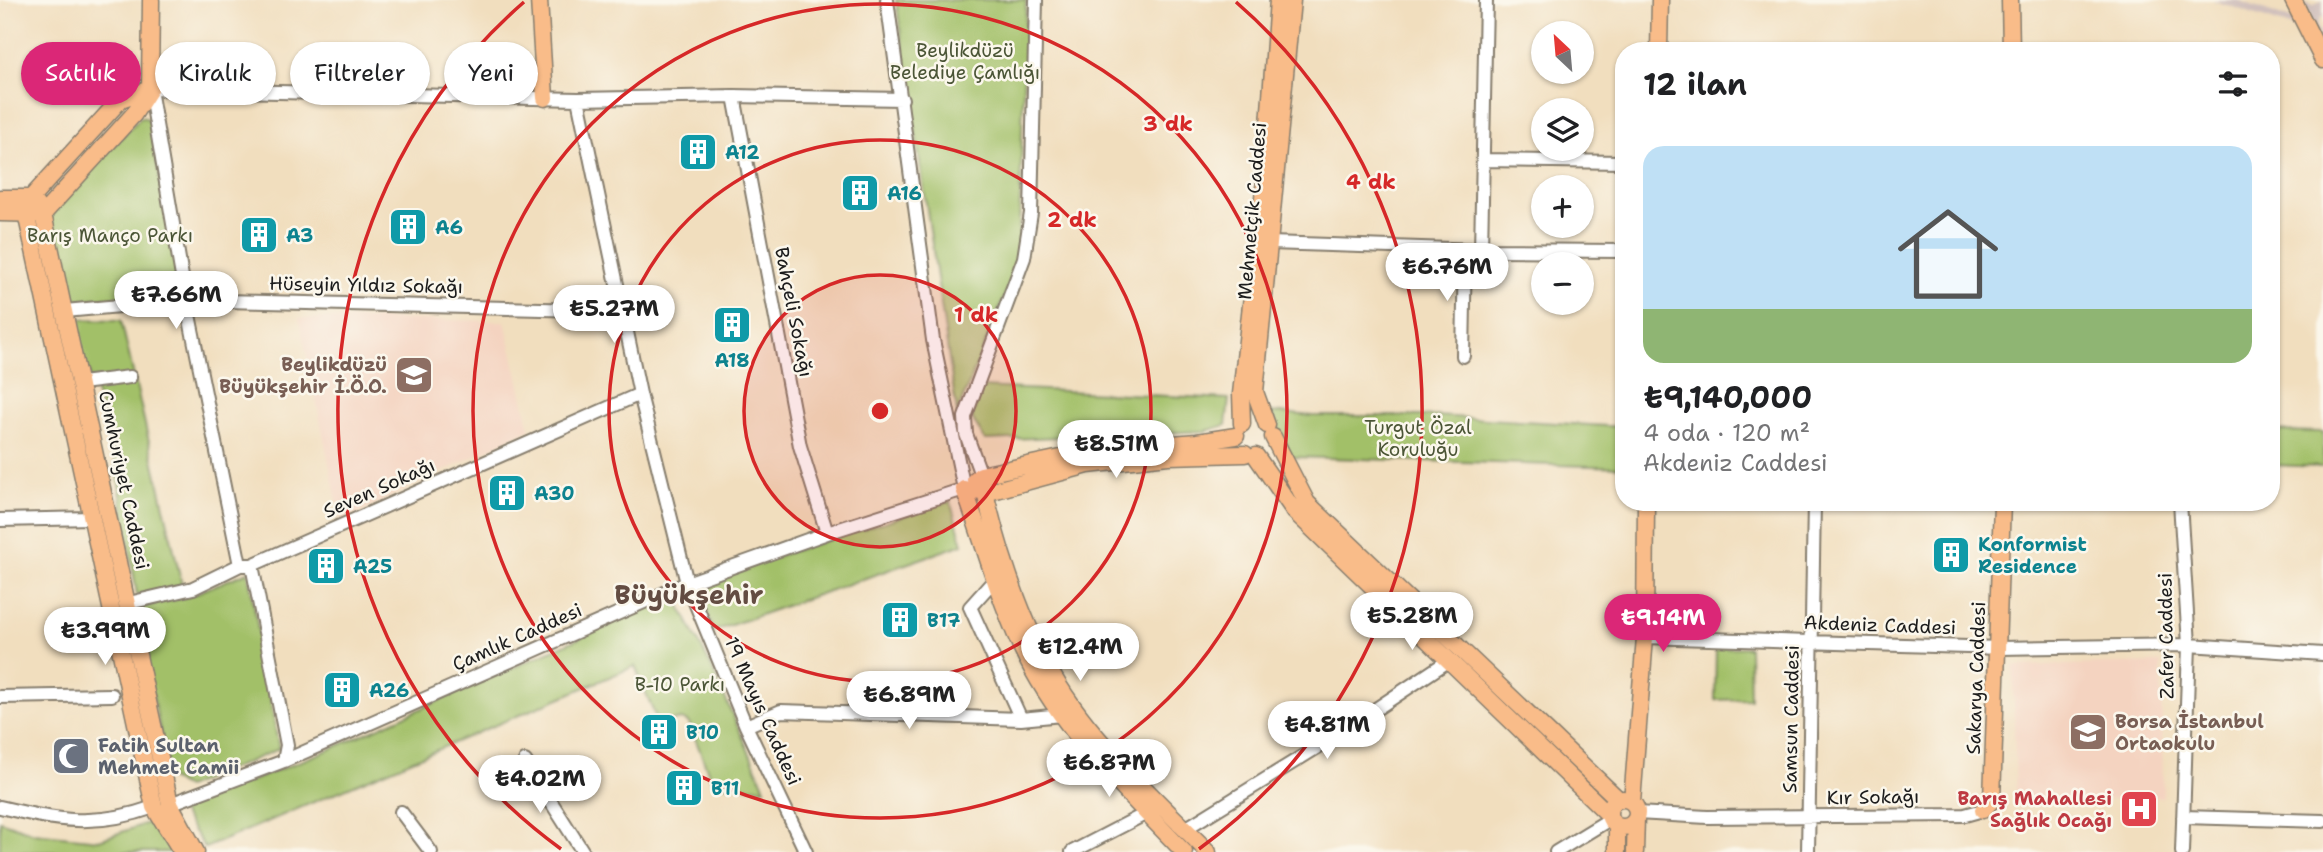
<!DOCTYPE html>
<html lang="tr">
<head>
<meta charset="utf-8">
<style>
	:root { --surface:#fff; --page:#f6f6f6; --text:#202124; --muted:#757577; --accent:#db2777 }
	body { margin:0; font-family:"Shantell Sans",sans-serif; background:var(--page); color:var(--text); height:100vh; display:flex; flex-direction:column; font-size:26px; white-space:nowrap }
	* { box-sizing:border-box; margin:0 }
	p { font-size:23px; color:var(--muted) }
	.icon { flex:none; width:38px; height:38px; fill:none; stroke:currentColor; stroke-width:2; stroke-linecap:round; stroke-linejoin:round }
	.map { position:relative; flex:1; overflow:hidden }
	.details { position:absolute; left:1615px; top:42px; width:665px; height:469px; display:flex; flex-direction:column; background:var(--surface); border-radius:28px; box-shadow:0 2px 5px #0004 }
	.details>* { flex:none }
	.guide { position:absolute; left:21px; top:42px; width:665px; height:63px; display:flex; gap:14px }
	.needle { width:46px; rotate:334deg }
	.fabs { position:absolute; left:1531px; top:21px; display:grid; gap:14px }
	.fabs a { display:grid; place-items:center; width:63px; height:63px; border-radius:50%; background:var(--surface); box-shadow:0 2px 5px #0004; font-size:35px }
	.price { position:absolute; translate:-50% -60px; padding:0 16px; border-radius:24px; background:#fff; color:#222; font-size:23px; line-height:46px; filter:drop-shadow(0 2px 4px #0008) }
	.price::after { content:''; position:absolute; left:50%; top:42px; width:21px; height:16px; margin-left:-10px; background:inherit; clip-path:polygon(0 0,100% 0,50% 100%) }
	.price.selected { background:var(--accent); color:#fff }
	ul { padding:0; list-style:none }
	li { display:grid; align-content:center; gap:14px; height:371px; padding:0 28px }
	li span { display:grid; place-items:center; height:217px; border-radius:21px; color:#555 }
	li>.icon { margin-inline-start:auto }
	span .icon { width:126px; height:126px; fill:#fffc; stroke-width:1 }
	li b { font-size:30px }
	h2 { display:flex; justify-content:space-between; align-items:center; height:84px; padding:0 28px; font-size:30px }
	.pill { padding:0 24px; border-radius:32px; background:var(--surface); box-shadow:0 2px 5px #0004; font-size:24px; line-height:63px }
	.pill.selected { background:var(--accent); color:#fff }
	.map>svg:first-child { display:block }
	.built { fill:#f4d3c0 }
	.industrial { fill:#d0c0bc }
	.green { fill:#a2c067; stroke:#5f6e42; stroke-width:2 }
	.lines { fill:none; stroke-linecap:round; stroke-linejoin:round }
	.minor-casing { stroke:#867d6d; stroke-width:16 }
	.major-casing { stroke:#867d6d; stroke-width:19 }
	.minor { stroke:#fff; stroke-width:12 }
	.major { stroke:#f9bc89; stroke-width:16 }
	.ring { fill:none; stroke:#d62828; stroke-width:3.5 }
	.labels { text-anchor:middle; dominant-baseline:central; stroke-width:5; stroke-linejoin:round; paint-order:stroke }
	.park-label { font-size:19px; fill:#4b5536; stroke:#fbf7ec }
	.culture-label { font-size:19px; font-weight:bold; fill:#0d838f; stroke:#fbf7ec; text-anchor:start }
	.street-label { font-size:19px; fill:#1c1c1c; stroke:#fbf7ec }
	.education-label { font-size:19px; font-weight:bold; fill:#785e54; stroke:#fbf7ec; text-anchor:end }
	.worship-label { font-size:19px; font-weight:bold; fill:#5b616d; stroke:#fbf7ec; text-anchor:start }
	.health-label { font-size:19px; font-weight:bold; fill:#be3a42; stroke:#fbf7ec; text-anchor:end }
	.district-label { font-size:26px; font-weight:bold; fill:#634c42; stroke:#fbf7ec }
	.centre { fill:#d62828; stroke:#fbf7ec; stroke-width:3.5 }
	.ring-label { font-size:21px; text-anchor:middle; font-weight:bold; fill:#d62828; stroke:#fbf7ec; stroke-width:5; stroke-linejoin:round; paint-order:stroke }
</style>
</head>
<body>
<div class="map">
<svg width="2323" height="852" viewBox="0 0 2323 852">
	<rect width="100%" height="100%" fill="#fbf7ec"/>
	<filter id="ink" filterUnits="userSpaceOnUse"><feTurbulence type="fractalNoise" baseFrequency=".0143" numOctaves="2"/><feDisplacementMap in="SourceGraphic" scale="14" xChannelSelector="R" yChannelSelector="G"/><feConvolveMatrix kernelMatrix="1 2 1 2 8 2 1 2 1" color-interpolation-filters="sRGB"/></filter>
	<filter id="wash" filterUnits="userSpaceOnUse"><feTurbulence type="fractalNoise" baseFrequency=".00686" numOctaves="4" result="noise"/><feDisplacementMap in="SourceGraphic" scale="28" xChannelSelector="R" yChannelSelector="G"/><feGaussianBlur stdDeviation="1.57" result="paint"/><feColorMatrix in="noise" values="0 0 0 0 0 0 0 0 0 0 0 0 0 0 0 0 0 1.4 0 .05"/><feComposite in="paint" operator="in"/></filter>
	<g filter="url(#wash)">
		<rect width="100%" height="100%" fill="#f1debe"/>
		<path class="built" d="M299 318 505 321 530 429 341 521Z
			M2161 663 2163 797 2016 802 2013 666Z"/>
		<path class="industrial" d="M2212 0H2238L2307 25 2311 15 2302 11 2305 3 2313 6 2323 0V18L2320 17 2317 27 2323 37Z"/>
		<path class="green" d="M896 0H1026L1018 263 957 413Z
			M141 117 149 119 181 292 62 301 47 215Z
			M69 319 121 320 182 585 137 595 111 434Z
			M981 387 1229 399 1226 425 1206 431 985 440 972 418Z
			M1271 412 1313 416H1436L1624 427V467L1292 457Z
			M2272 431 2323 432V467L2272 465Z
			M950 501 963 544 714 631 696 582Z
			M248 572 279 749 186 788 170 779 135 608 184 598Z
			M665 600 679 604 710 664 765 788 713 784 689 723 682 719 658 723 635 666 205 848 180 810 328 750Z
			M1749 647 1750 699 1715 700 1716 648Z
			M156 820 171 852H0V821L34 833 99 840Z"/>
	</g>
	<g filter="url(#ink)">
		<g class="lines">
			<defs>
				<path id="minor" d="M734 96 800 446 827 533
					M578 99 640 394 687 583 746 726 806 852
					M1483 160 1624 162
					M1270 243 1481 250 1624 251
					M1481 250 1486 0
					M65 311 186 300 624 311
					M1463 356 1465 250
					M81 383 130 377
					M981 475 966 434 965 417 1024 258 1031 213 1036 0
					M2180 502 2189 645 2182 852
					M0 520 92 518
					M240 565 186 300 150 89 578 99 734 96 902 99
					M252 565 287 745 284 761
					M996 578 970 607 1021 719
					M129 603 193 588 240 565H252L640 394
					M1645 637 2000 648 2189 645 2323 654
					M0 697 112 695
					M746 726 781 711 1021 719 1062 715
					M525 761 583 852
					M170 804 284 761 687 583 827 533 964 489 933 340 887 0
					M0 807C59 821 95 828 154 807
					M401 812 431 852
					M1637 813 1707 817 1965 815 1983 810
					M2183 817 2323 821
					M1185 829 1334 737 1448 661
					M1072 852 1147 813
					M1556 852 1610 819
					M1808 852 1814 502"/>
				<path id="major" d="M539 0 545 98
					M2010 0 2011 51
					M2293 0 2323 60
					M1659 51 1660 0
					M150 89 121 99 31 198 26 213 154 807 182 852
					M150 89 151 0
					M0 198H31
					M31 198 43 214 170 804 196 852
					M0 213 43 214 134 114 150 89
					M1242 424 1241 394 1265 180 1278 0
					M1267 425 1255 392 1292 0
					M1273 437 1307 503 1618 799
					M1256 456 1295 512 1608 814
					M981 475C995 539 1017 609 1048 667 1084 735 1154 797 1208 852
					M975 480 981 475 1099 450 1197 442 1236 436
					M964 489C985 545 1000 605 1027 659 1064 733 1128 793 1184 852
					M975 491 985 493 1088 465 1168 456 1245 454
					M1609 813a14 14 0 1 1 28 0a14 14 0 1 1-28 0Z
					M1632 802 1645 637 1646 502
					M1983 810 1992 800 2002 502
					M1617 826V852
					M1635 852 1636 818"/>
			</defs>
			<use href="#minor" class="minor-casing"/>
			<use href="#major" class="major-casing"/>
			<use href="#minor" class="minor"/>
			<use href="#major" class="major"/>
		</g>
	</g>
	<circle cx="880" cy="411" r="136" fill="#d62828" fill-opacity=".12"/>
	<g class="ring">
		<circle cx="880" cy="411" r="136"/>
		<circle cx="880" cy="411" r="271"/>
		<circle cx="880" cy="411" r="407"/>
		<path d="M561 849A542 542 0 0 1 524 2M1236 2A542 542 0 0 1 1199 849"/>
	</g>
	<defs>
		<symbol id="building-square" viewBox="-11 -11 22 22"><rect x="-9" y="-9" width="18" height="18" rx="4" fill="#0f9aa8" stroke="#fbf7ec"/><path d="M-4-6H4V6H1V3H-1V6H-4ZM-2.5-4.3h1.7v1.8h-1.7ZM.8-4.3h1.7v1.8H.8ZM-2.5-1h1.7V.8h-1.7ZM.8-1h1.7V.8H.8Z" fill="#fff"/></symbol>
		<symbol id="school-square" viewBox="-11 -11 22 22"><rect x="-9" y="-9" width="18" height="18" rx="4" fill="#8d6e63" stroke="#fbf7ec"/><path d="M0-5L7-2L0 1L-7-2ZM-4 1L0 2.5L4 1V4Q0 6-4 4Z" fill="#fff"/></symbol>
		<symbol id="mosque-square" viewBox="-11 -11 22 22"><rect x="-9" y="-9" width="18" height="18" rx="4" fill="#6b7280" stroke="#fbf7ec"/><path d="M3.5-4.9A6 6 0 1 0 3.5 4.9A5 5 0 1 1 3.5-4.9Z" fill="#fff"/></symbol>
		<symbol id="hospital-square" viewBox="-11 -11 22 22"><rect x="-9" y="-9" width="18" height="18" rx="4" fill="#e0444e" stroke="#fbf7ec"/><path d="M-5-5h3v3.5h4V-5h3V5h-3V1.5h-4V5h-3Z" fill="#fff"/></symbol>
	</defs>
	<g fill-rule="evenodd">
		<use href="#building-square" x="676" y="130" width="44" height="44"/>
		<use href="#building-square" x="838" y="171" width="44" height="44"/>
		<use href="#building-square" x="386" y="205" width="44" height="44"/>
		<use href="#building-square" x="237" y="213" width="44" height="44"/>
		<use href="#building-square" x="710" y="303" width="44" height="44"/>
		<use href="#school-square" x="392" y="353" width="44" height="44"/>
		<use href="#building-square" x="485" y="471" width="44" height="44"/>
		<use href="#building-square" x="1929" y="533" width="44" height="44"/>
		<use href="#building-square" x="304" y="544" width="44" height="44"/>
		<use href="#building-square" x="878" y="598" width="44" height="44"/>
		<use href="#building-square" x="320" y="668" width="44" height="44"/>
		<use href="#building-square" x="637" y="710" width="44" height="44"/>
		<use href="#school-square" x="2066" y="710" width="44" height="44"/>
		<use href="#mosque-square" x="49" y="734" width="44" height="44"/>
		<use href="#building-square" x="662" y="766" width="44" height="44"/>
		<use href="#hospital-square" x="2117" y="787" width="44" height="44"/>
	</g>
	<g class="labels">
		<g class="park-label">
			<text x="965" y="50">Beylikdüzü<tspan x="965" dy="22">Belediye Çamlığı</tspan></text>
			<text x="110" y="235">Barış Manço Parkı</text>
			<text x="1418" y="427">Turgut Özal<tspan x="1418" dy="22">Koruluğu</tspan></text>
			<text x="680" y="684">B-10 Parkı</text>
		</g>
		<g class="culture-label">
			<text x="725" y="152">A12</text>
			<text x="887" y="193">A16</text>
			<text x="435" y="227">A6</text>
			<text x="286" y="235">A3</text>
			<text x="732" y="360" text-anchor="middle">A18</text>
			<text x="534" y="493">A30</text>
			<text x="1978" y="544">Konformist<tspan x="1978" dy="22">Residence</tspan></text>
			<text x="353" y="566">A25</text>
			<text x="927" y="620">B17</text>
			<text x="369" y="690">A26</text>
			<text x="686" y="732">B10</text>
			<text x="711" y="788">B11</text>
		</g>
		<g class="street-label">
			<text transform="translate(1252 211) rotate(-85)">Mehmetçik Caddesi</text>
			<text transform="translate(366 285) rotate(1)">Hüseyin Yıldız Sokağı</text>
			<text transform="translate(794 312) rotate(79)">Bahçeli Sokağı</text>
			<text transform="translate(124 480) rotate(78)">Cumhuriyet Caddesi</text>
			<text transform="translate(379 488) rotate(-24)">Seven Sokağı</text>
			<text transform="translate(1880 625) rotate(2)">Akdeniz Caddesi</text>
			<text transform="translate(2166 636) rotate(-91)">Zafer Caddesi</text>
			<text transform="translate(517 637) rotate(-24)">Çamlık Caddesi</text>
			<text transform="translate(1976 678) rotate(-88)">Sakarya Caddesi</text>
			<text transform="translate(763 711) rotate(66)">19 Mayıs Caddesi</text>
			<text transform="translate(1791 719) rotate(-89)">Samsun Caddesi</text>
			<text transform="translate(1873 797) rotate(-1)">Kır Sokağı</text>
		</g>
		<g class="education-label">
			<text x="387" y="364">Beylikdüzü<tspan x="387" dy="22">Büyükşehir İ.Ö.O.</tspan></text>
			<text x="2115" y="721" text-anchor="start">Borsa İstanbul<tspan x="2115" dy="22">Ortaokulu</tspan></text>
		</g>
		<g class="worship-label">
			<text x="98" y="745">Fatih Sultan<tspan x="98" dy="22">Mehmet Camii</tspan></text>
		</g>
		<g class="health-label">
			<text x="2112" y="798">Barış Mahallesi<tspan x="2112" dy="22">Sağlık Ocağı</tspan></text>
		</g>
		<g class="district-label">
			<text x="689" y="594">Büyükşehir</text>
		</g>
	</g>
	<circle cx="880" cy="411" r="10" class="centre"/>
	<g class="ring-label">
		<text x="1168" y="131">3 dk</text>
		<text x="1371" y="189">4 dk</text>
		<text x="1072" y="227">2 dk</text>
		<text x="976" y="322">1 dk</text>
	</g>
</svg>
<div class="fabs">
<a><svg class="needle" viewBox="-14 -14 28 28"><path d="M0-13l5 13h-10z" fill="#e53935"/><path d="M0 13l5-13h-10z" fill="#757577"/></svg></a>
<a><svg class="icon" aria-label="layers" viewBox="0 0 24 24"><path d="M12 4l9 5-9 5-9-5zM3 14l9 5 9-5"/></svg></a>
<a>+</a>
<a>−</a>
</div>
<b class="price" style="left:1447px;top:303px">₺6.76M</b>
<b class="price" style="left:176px;top:331px">₺7.66M</b>
<b class="price" style="left:614px;top:345px">₺5.27M</b>
<b class="price" style="left:1116px;top:480px">₺8.51M</b>
<b class="price" style="left:1412px;top:652px">₺5.28M</b>
<b class="price selected" style="left:1663px;top:654px">₺9.14M</b>
<b class="price" style="left:105px;top:667px">₺3.99M</b>
<b class="price" style="left:1080px;top:683px">₺12.4M</b>
<b class="price" style="left:909px;top:731px">₺6.89M</b>
<b class="price" style="left:1327px;top:761px">₺4.81M</b>
<b class="price" style="left:1109px;top:799px">₺6.87M</b>
<b class="price" style="left:540px;top:815px">₺4.02M</b>
<div class="guide">
<a class="pill selected">Satılık</a>
<a class="pill">Kiralık</a>
<a class="pill">Filtreler</a>
<a class="pill">Yeni</a>
</div>
<section class="details">
<h2>12 ilan<svg class="icon" aria-label="filters" viewBox="0 0 24 24"><path d="M4 7h16M4 17h16"/><circle cx="9" cy="7" r="2"/><circle cx="15" cy="17" r="2"/></svg></h2>
<ul>
<li><span style="background:linear-gradient(#bfe0f5 75%,#8fb573 0)"><svg class="icon" aria-label="home" viewBox="0 0 24 24"><path d="M3 11l9-7 9 7M6 9v11h12V9"/></svg></span><div><b>₺9,140,000</b><p>4 oda · 120 m²</p><p>Akdeniz Caddesi</p></div></li>
</ul>
</section>
</div>
</body>
</html>
